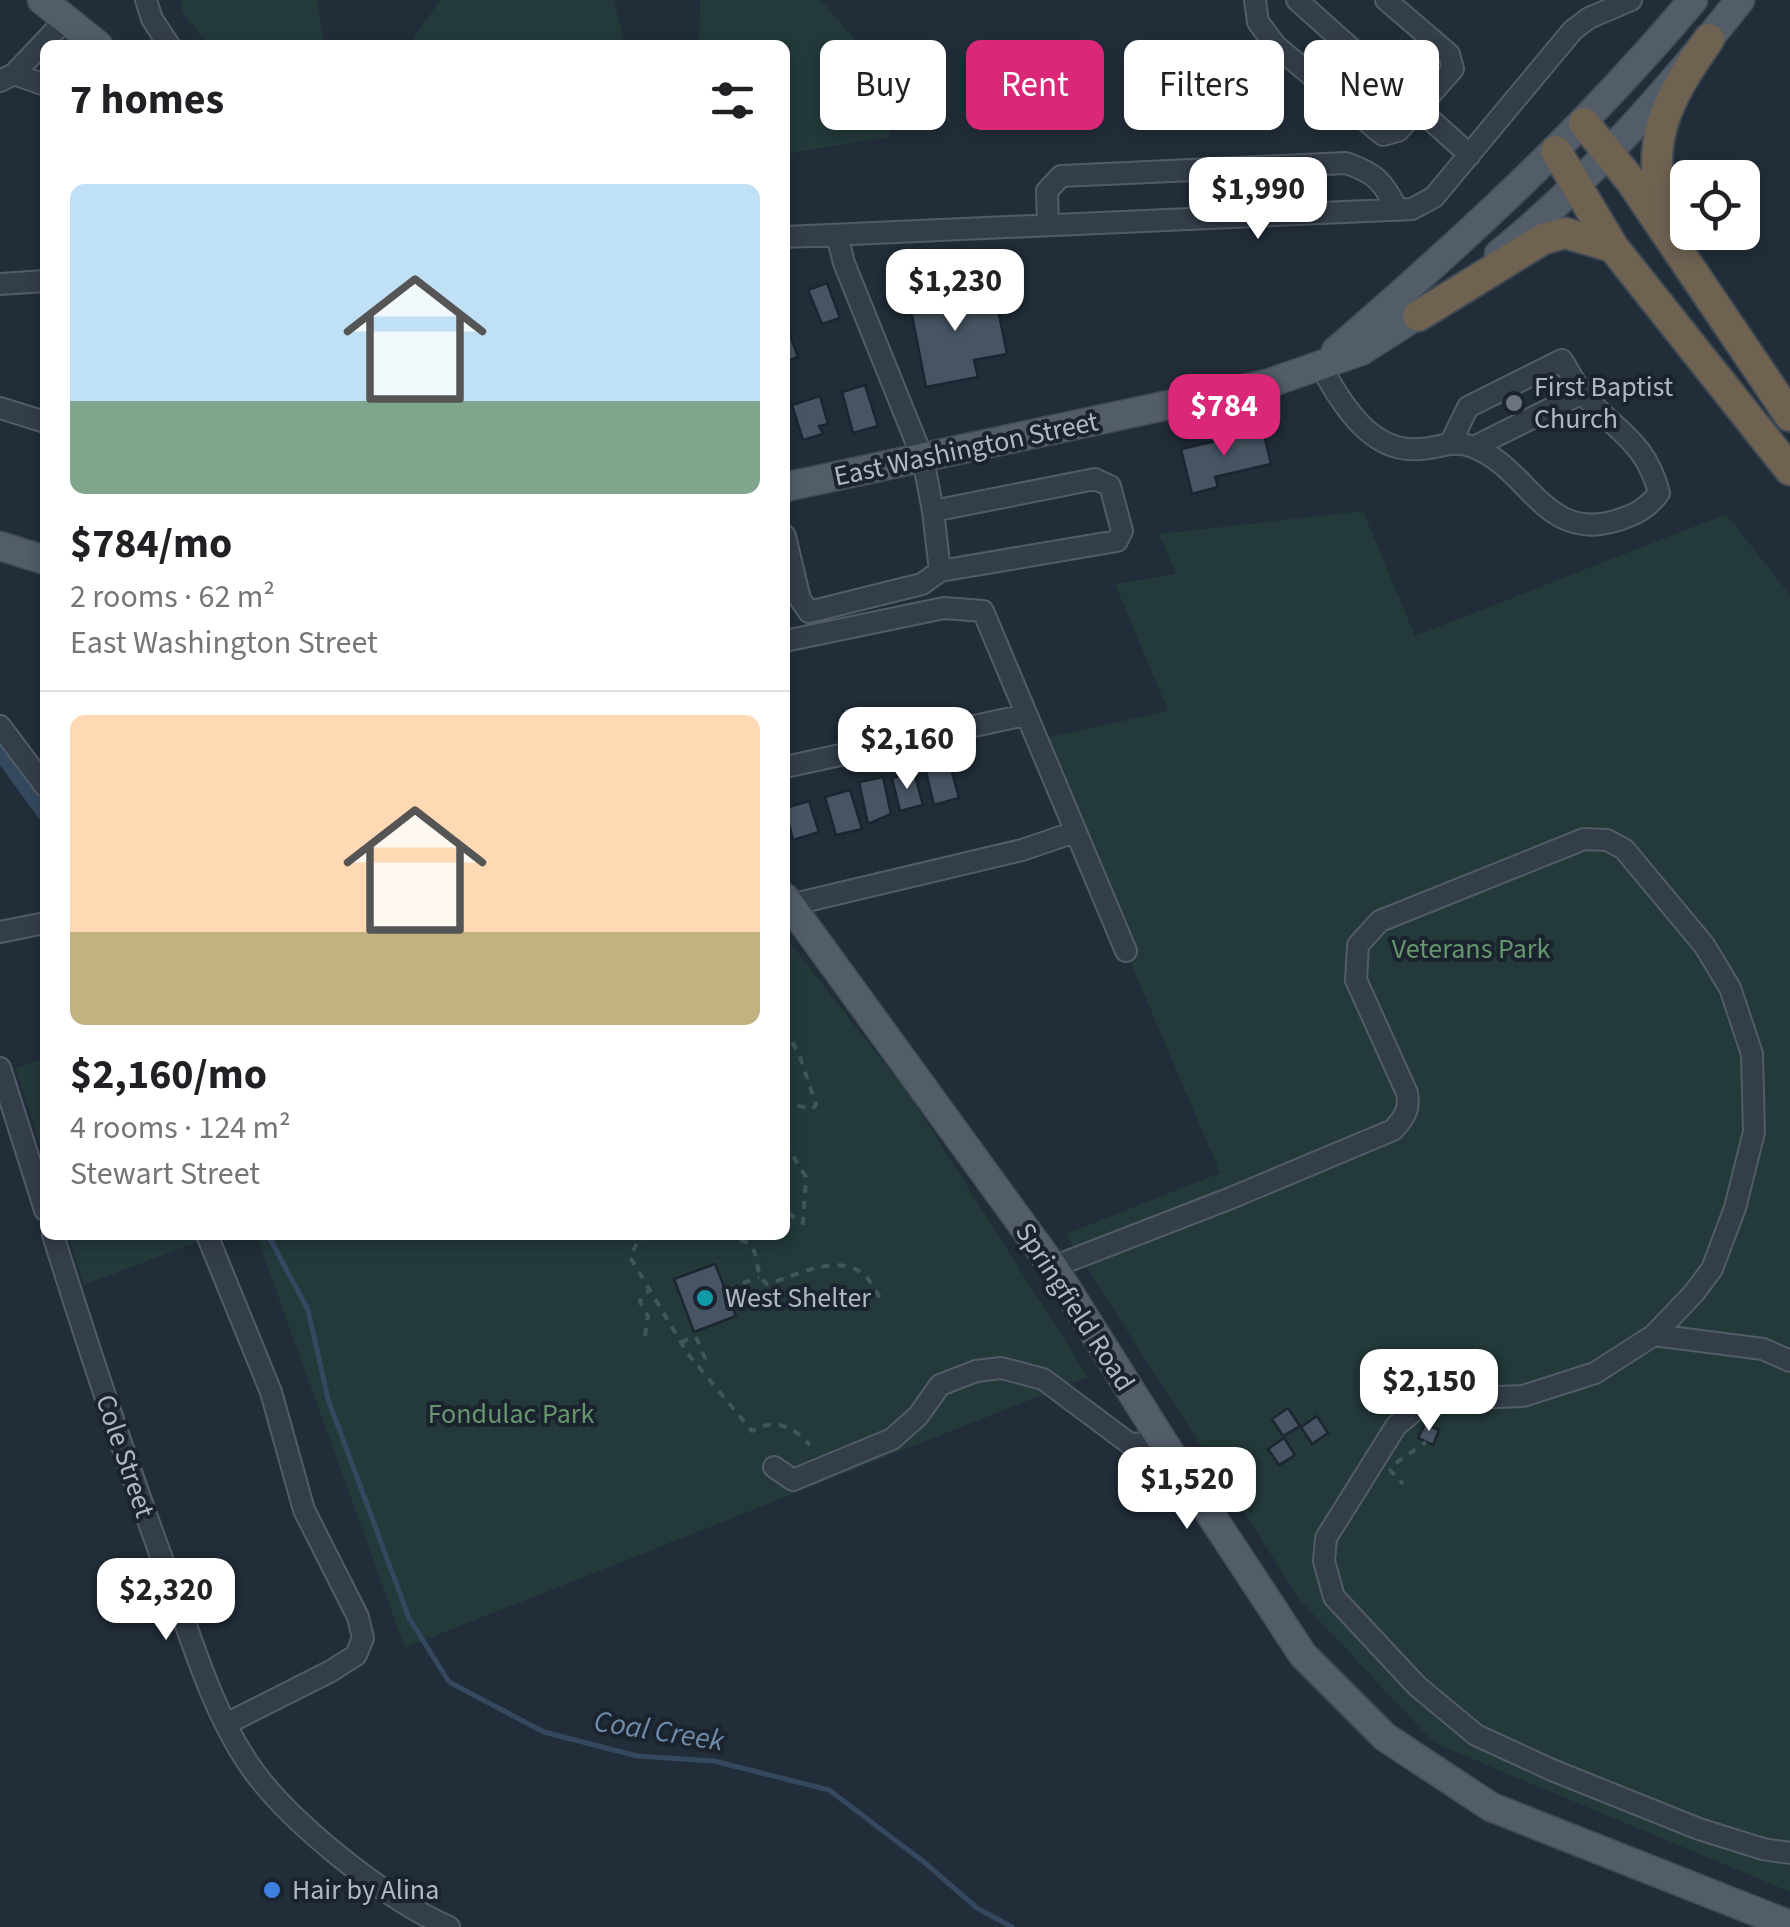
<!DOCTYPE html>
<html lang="en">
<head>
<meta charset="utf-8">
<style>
	:root { --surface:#fff; --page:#f6f6f6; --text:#202124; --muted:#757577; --line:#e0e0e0; --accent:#db2777 }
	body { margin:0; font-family:"Source Sans 3",sans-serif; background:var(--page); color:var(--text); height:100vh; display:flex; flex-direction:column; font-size:38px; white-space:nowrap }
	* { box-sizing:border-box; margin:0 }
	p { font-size:32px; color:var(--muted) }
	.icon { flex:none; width:55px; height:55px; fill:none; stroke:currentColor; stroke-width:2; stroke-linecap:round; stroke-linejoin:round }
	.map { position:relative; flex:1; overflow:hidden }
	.panel { position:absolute; left:40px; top:40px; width:750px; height:1200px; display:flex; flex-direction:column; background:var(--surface); border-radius:15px; box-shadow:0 5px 15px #0003 }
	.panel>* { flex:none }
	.guide { position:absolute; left:820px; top:40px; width:820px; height:90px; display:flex; gap:20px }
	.fabs { position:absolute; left:1670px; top:160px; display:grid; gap:20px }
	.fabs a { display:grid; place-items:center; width:90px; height:90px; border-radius:15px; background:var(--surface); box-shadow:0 5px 15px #0003; font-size:50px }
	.price { position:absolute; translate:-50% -85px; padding:0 22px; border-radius:20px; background:#fff; color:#222; font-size:32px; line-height:65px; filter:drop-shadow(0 2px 5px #0008) }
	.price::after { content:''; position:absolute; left:50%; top:60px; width:30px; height:22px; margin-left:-15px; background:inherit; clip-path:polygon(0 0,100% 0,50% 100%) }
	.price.on { background:var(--accent); color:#fff }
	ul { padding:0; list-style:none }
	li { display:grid; align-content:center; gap:20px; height:530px; padding:0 30px }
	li+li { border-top:2px solid var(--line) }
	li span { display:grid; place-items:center; height:310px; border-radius:15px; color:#555 }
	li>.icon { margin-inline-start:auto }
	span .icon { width:180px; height:180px; fill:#fffc; stroke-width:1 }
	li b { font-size:42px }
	h2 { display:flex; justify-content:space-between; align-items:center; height:120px; padding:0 30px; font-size:42px }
	.tag { padding:0 35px; border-radius:15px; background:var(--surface); box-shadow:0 5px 15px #0003; font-size:35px; line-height:90px }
	.tag.on { background:var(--accent); color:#fff }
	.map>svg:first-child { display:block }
	.green { fill:#23393a }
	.water { fill:#344960 }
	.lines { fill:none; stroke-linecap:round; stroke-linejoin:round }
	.stream { stroke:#344960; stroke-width:5 }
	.building { fill:#475463; stroke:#1c2530; stroke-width:2.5 }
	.minor-casing { stroke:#525c67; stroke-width:24 }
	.major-casing { stroke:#414a56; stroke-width:31 }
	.highway-casing { stroke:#3f4954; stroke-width:34 }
	.path { stroke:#405657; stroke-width:4; stroke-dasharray:8 8; stroke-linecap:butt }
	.minor { stroke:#343e49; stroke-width:20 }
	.major { stroke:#525d69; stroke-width:28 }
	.highway { stroke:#6f6251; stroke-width:30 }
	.worship-dot { fill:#6b7280; stroke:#1a232e; stroke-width:4 }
	.culture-dot { fill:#0f9aa8; stroke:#1a232e; stroke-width:4 }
	.shop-dot { fill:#3f7fe0; stroke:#1a232e; stroke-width:4 }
	.labels { text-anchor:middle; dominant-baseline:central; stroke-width:8; stroke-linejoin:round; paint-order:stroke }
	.poi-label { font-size:28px; fill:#afb9c6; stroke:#1a232e; text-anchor:start }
	.street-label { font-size:28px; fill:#afb9c6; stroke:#1a232e }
	.park-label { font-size:28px; fill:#66966e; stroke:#1a232e }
	.water-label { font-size:30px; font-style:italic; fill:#6f8caa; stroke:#1a232e }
</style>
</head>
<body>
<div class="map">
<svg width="1790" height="1927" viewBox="0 0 1790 1927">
	<rect width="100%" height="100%" fill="#212d39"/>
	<path class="green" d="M180 0H317L324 45H209L183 13Z
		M440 0H614L625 45H409Z
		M700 0H821L863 49 883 100 890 137 785 154V45H699Z
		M1363 511 1415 636 1726 514 1790 595V1892L1434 1743 1300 1600 1065 1234 1220 1173 1036 740 1168 711 1115 584 1176 574 1159 534Z
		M785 936 912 1099 1088 1377 405 1648 256 1235H785Z
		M45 1058V1160L16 1068Z
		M68 1235H207L208 1238 84 1285Z"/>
	<path class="water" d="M0 734 45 794V827L0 765Z"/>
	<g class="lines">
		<path class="stream" d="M268 1235 308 1310 328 1399 409 1618 449 1682 544 1732 637 1756 714 1761 829 1790 924 1862 977 1908 1012 1927"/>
	</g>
	<path class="building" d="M827 283 840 318 822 324 808 290Z
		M959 285 962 301 995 294 1007 354 974 360 978 377 926 387 908 295Z
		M790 335 798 357 785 362V337Z
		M865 385 878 426 853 433 842 392Z
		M820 396 828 424 819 426 823 434 803 440 792 405Z
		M1263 430 1271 464 1215 477 1218 487 1192 494 1181 449Z
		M949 761 959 798 934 805 925 768Z
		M914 772 923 805 900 811 892 778Z
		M883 777 891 814 868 824 859 782Z
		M850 790 862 829 836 835 825 797Z
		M809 801 819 832 793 840 785 808Z
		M715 1264 736 1316 694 1332 674 1279Z
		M1288 1408 1300 1426 1283 1436 1272 1419Z
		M1317 1416 1328 1433 1312 1444 1301 1427Z
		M1425 1424 1439 1430 1433 1445 1418 1438Z
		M1284 1438 1295 1455 1279 1465 1268 1449Z"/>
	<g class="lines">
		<defs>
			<path id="minor" d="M146 0 152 19 169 45
				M1255 0 1258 22 1276 46 1383 135 1398 131 1453 69 1449 54 1386 0
				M1297 0 1470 155
				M14 74 45 85
				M0 81 14 74 66 19
				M1048 224 1047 191 1061 176 1346 163C1378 174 1382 182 1398 210
				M837 235 844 263 923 459 933 511
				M785 237 1412 209 1434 197 1573 30 1589 18 1631 0
				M0 284 45 281
				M1320 365C1341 402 1370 454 1420 449 1440 448 1453 439 1473 447 1529 468 1544 542 1615 521 1635 515 1647 509 1659 493 1646 441 1615 431 1583 394 1575 384 1569 371 1562 360L1468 407 1451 442
				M0 408 45 422
				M1474 447 1582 393
				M785 536 800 599 809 612 922 584 940 571 1117 541 1122 531 1110 486 1095 479 933 511 940 571
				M785 641 944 608 983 611 1126 951
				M0 726 45 786
				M785 767 1025 715
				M790 905 1022 850 1075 832
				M0 932 45 923
				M0 1068 45 1210
				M53 1235C90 1353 129 1470 172 1586 193 1644 212 1708 246 1760 284 1819 385 1899 449 1927
				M207 1235 271 1392 304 1510 358 1617 363 1638 356 1655 331 1671 226 1724
				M1053 1267 1231 1198 1393 1130C1404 1118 1410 1110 1407 1093L1356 980 1358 945 1380 921 1584 839 1607 840 1624 849 1704 945 1730 988 1752 1054 1754 1132 1735 1208 1712 1269 1694 1293 1654 1335 1595 1373 1523 1396 1446 1399 1415 1410 1396 1426 1326 1538 1324 1561 1334 1597 1417 1686 1476 1735 1552 1770 1699 1829 1763 1849 1790 1853
				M1654 1335 1763 1349 1790 1361
				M774 1467 793 1480 892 1439 918 1416 940 1385 976 1371 1001 1368 1043 1379 1130 1444 1163 1442"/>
			<path id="major" d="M42 0 98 45
				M1499 254C1590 180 1667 92 1740 0
				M1336 351C1465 239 1583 131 1693 0
				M785 487 1267 384 1361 351 1433 305
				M0 546 45 560
				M785 898 1053 1267 1163 1442 1303 1655 1385 1737 1491 1807 1790 1925"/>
			<path id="highway" d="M1584 123 1631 181 1790 416
				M1556 151 1613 247 1790 470
				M1669 222C1640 148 1666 100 1709 39
				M1418 316 1543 239 1565 233 1613 247"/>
		</defs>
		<use href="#minor" class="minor-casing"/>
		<use href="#major" class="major-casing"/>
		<use href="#highway" class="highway-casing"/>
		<path class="path" d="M785 1028 800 1057 816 1104 813 1109 785 1103
			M785 1143 806 1177 803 1223 785 1211
			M650 1235 637 1243 630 1257 688 1354 752 1431C776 1418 792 1426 810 1445
			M725 1235C731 1238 744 1240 749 1244 761 1255 753 1274 767 1284 794 1277 837 1252 863 1274 871 1280 876 1292 882 1301
			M728 1289 759 1277
			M645 1336 648 1316 640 1302 642 1296 650 1290
			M696 1337 705 1358 699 1368
			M681 1343 693 1336
			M1396 1463 1426 1442
			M1389 1469 1403 1484"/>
		<use href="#minor" class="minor"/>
		<use href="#major" class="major"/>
		<use href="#highway" class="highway"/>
	</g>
	<circle class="worship-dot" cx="1514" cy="403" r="10"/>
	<circle class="culture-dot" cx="705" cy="1298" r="10"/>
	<circle class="shop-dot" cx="272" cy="1890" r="10"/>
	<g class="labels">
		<g class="poi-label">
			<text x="1534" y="387">First Baptist<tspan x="1534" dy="32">Church</tspan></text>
			<text x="725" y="1298">West Shelter</text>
			<text x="292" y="1890">Hair by Alina</text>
		</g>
		<g class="street-label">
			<text transform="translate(966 449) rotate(-12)">East Washington Street</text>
			<text transform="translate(1075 1307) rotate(57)">Springfield Road</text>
			<text transform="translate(125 1456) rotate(71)">Cole Street</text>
		</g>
		<g class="park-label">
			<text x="1471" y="949">Veterans Park</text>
			<text x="511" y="1414">Fondulac Park</text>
		</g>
		<g class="water-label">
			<text transform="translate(659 1731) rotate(9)">Coal Creek</text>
		</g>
	</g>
</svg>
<div class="fabs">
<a><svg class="icon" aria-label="locate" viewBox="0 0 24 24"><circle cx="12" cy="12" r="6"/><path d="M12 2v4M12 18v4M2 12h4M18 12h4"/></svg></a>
</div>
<b class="price" style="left:1258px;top:242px">$1,990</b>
<b class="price" style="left:955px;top:334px">$1,230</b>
<b class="price on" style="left:1224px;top:459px">$784</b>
<b class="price" style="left:907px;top:792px">$2,160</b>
<b class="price" style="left:1429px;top:1434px">$2,150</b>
<b class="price" style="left:1187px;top:1532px">$1,520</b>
<b class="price" style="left:166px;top:1643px">$2,320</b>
<div class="guide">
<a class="tag">Buy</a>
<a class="tag on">Rent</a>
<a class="tag">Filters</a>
<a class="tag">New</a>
</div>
<section class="panel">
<h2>7 homes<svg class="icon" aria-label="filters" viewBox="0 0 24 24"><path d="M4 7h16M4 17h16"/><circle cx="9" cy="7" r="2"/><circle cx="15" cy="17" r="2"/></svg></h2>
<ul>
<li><span style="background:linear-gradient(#bfe0f5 70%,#7fa58c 0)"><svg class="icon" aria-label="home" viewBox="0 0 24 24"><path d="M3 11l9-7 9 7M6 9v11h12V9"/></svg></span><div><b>$784/mo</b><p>2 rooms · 62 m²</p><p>East Washington Street</p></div></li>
<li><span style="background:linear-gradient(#ffd9b3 70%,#c2b280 0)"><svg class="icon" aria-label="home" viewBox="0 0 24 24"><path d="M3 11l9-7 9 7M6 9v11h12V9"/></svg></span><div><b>$2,160/mo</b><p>4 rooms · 124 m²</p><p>Stewart Street</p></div></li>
</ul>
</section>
</div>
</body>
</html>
